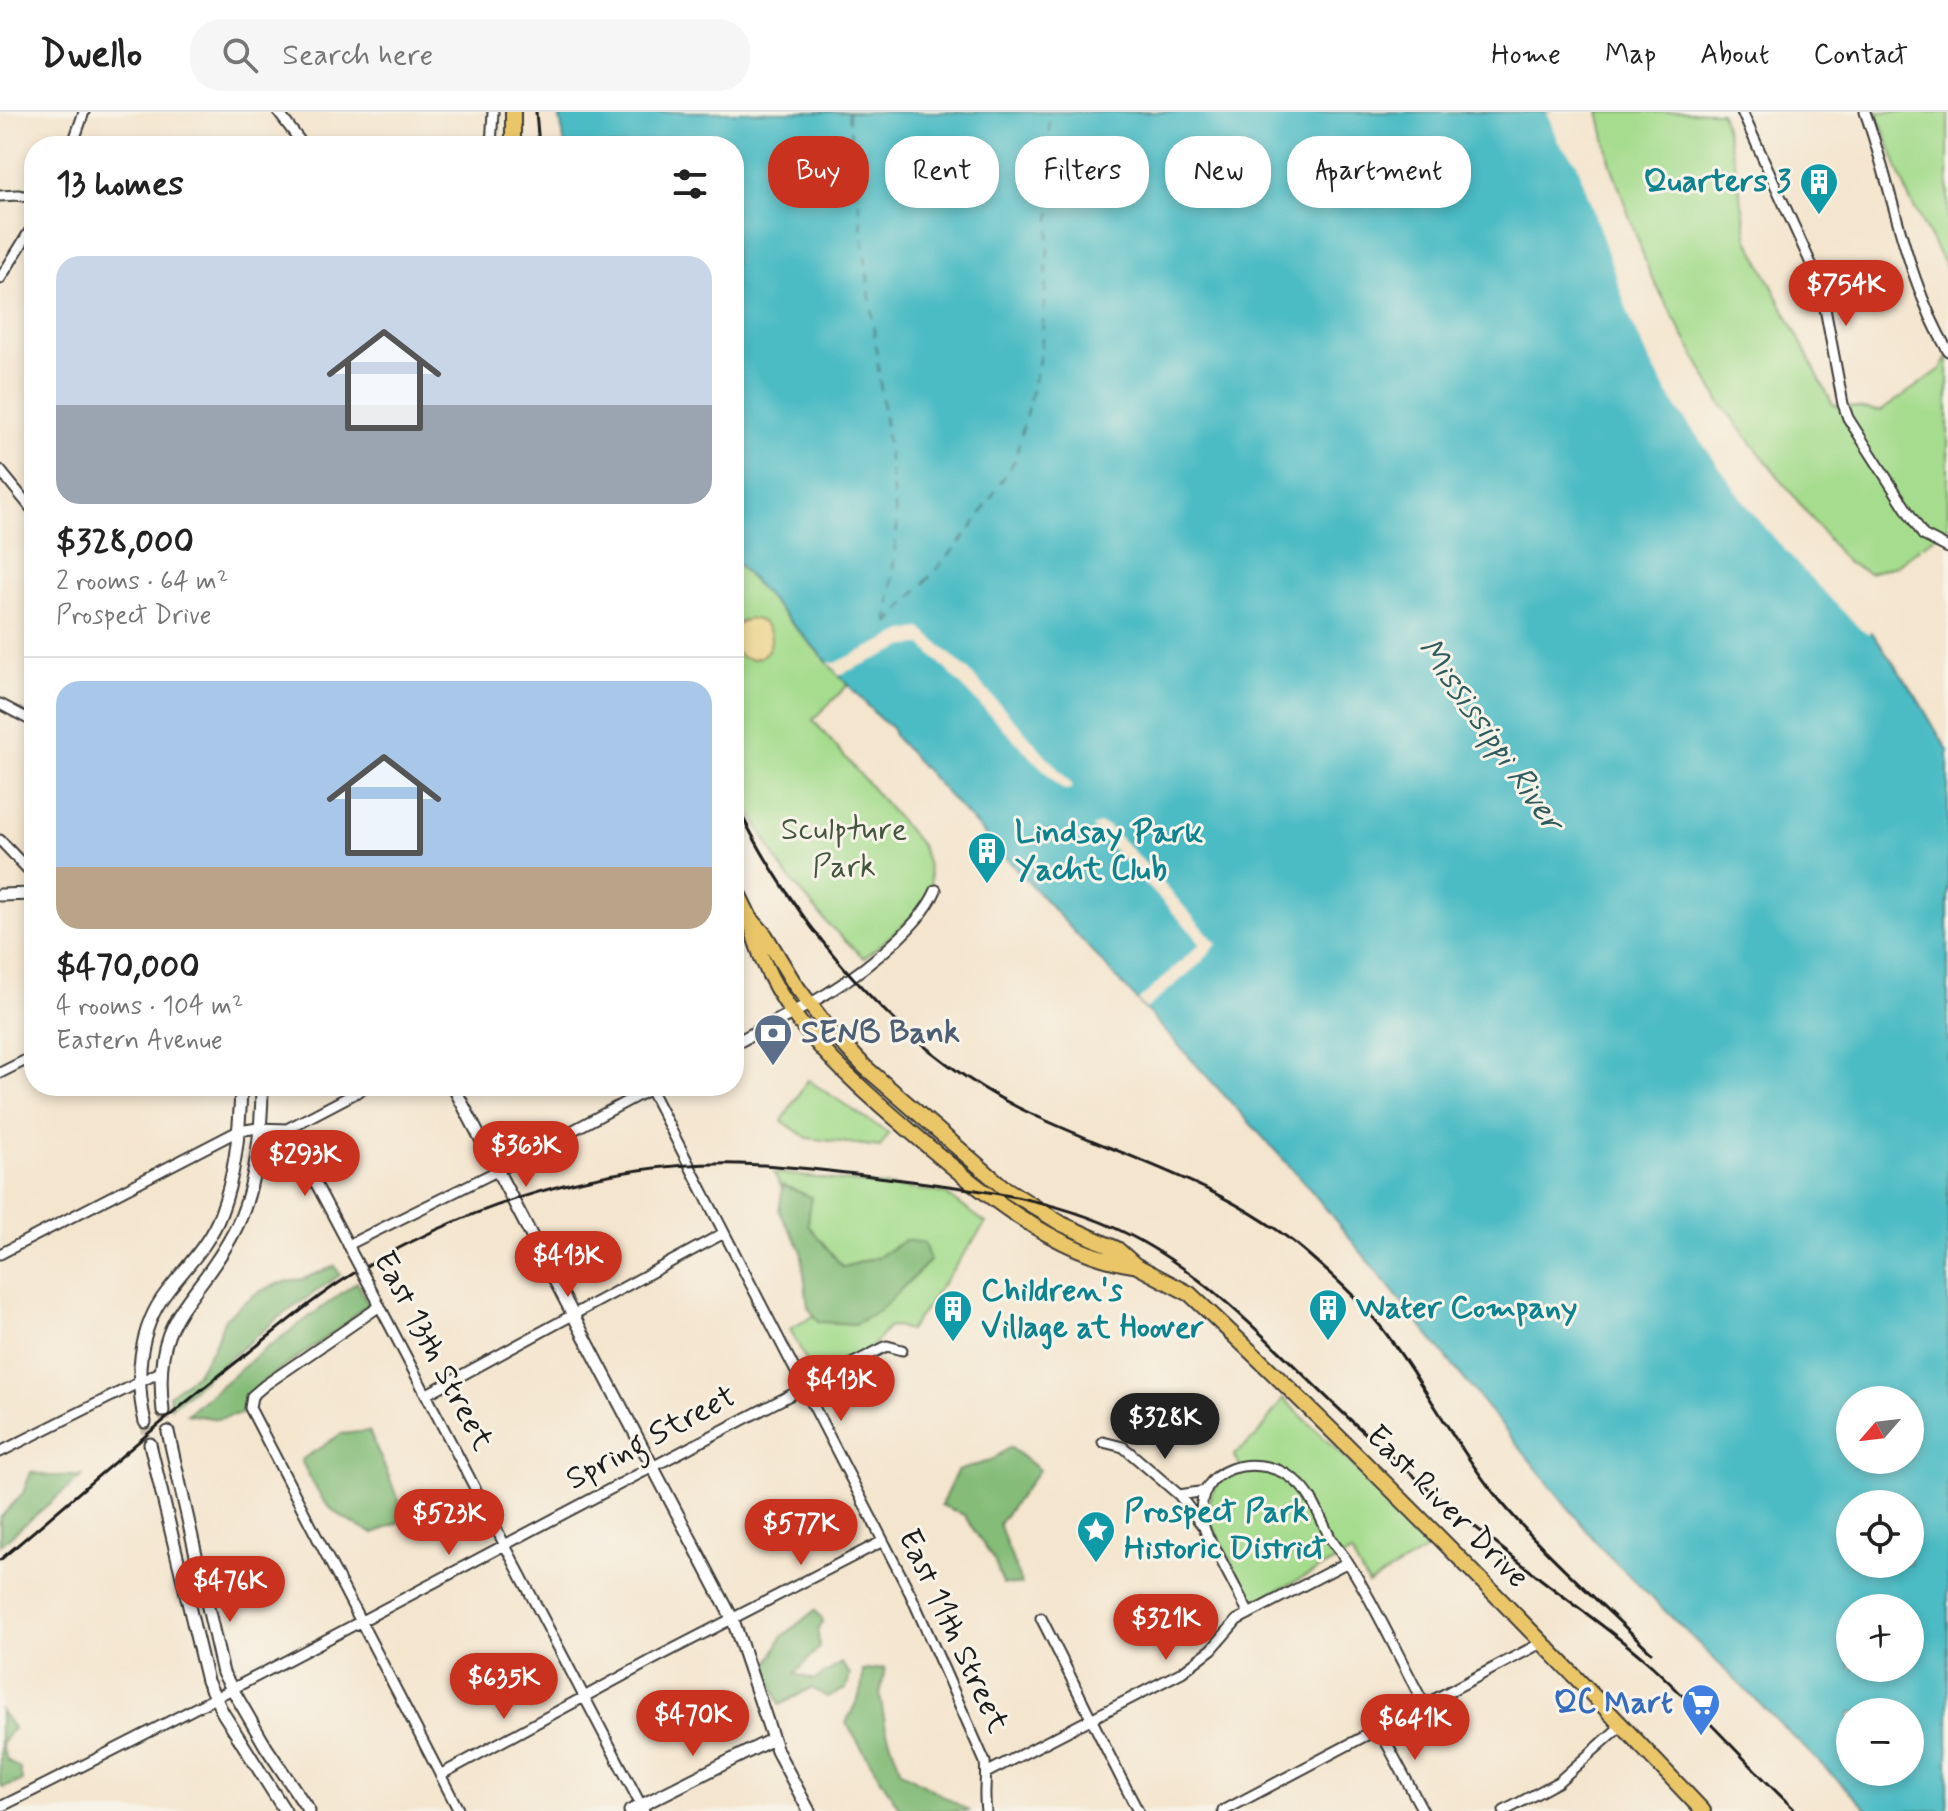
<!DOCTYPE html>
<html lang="en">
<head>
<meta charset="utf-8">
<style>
	:root { --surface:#fff; --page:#f6f6f6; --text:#222; --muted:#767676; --line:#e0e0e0; --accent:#c8321e }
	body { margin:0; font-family:Mynerve,sans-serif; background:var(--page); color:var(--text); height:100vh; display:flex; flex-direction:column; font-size:30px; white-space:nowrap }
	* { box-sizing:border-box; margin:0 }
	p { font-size:26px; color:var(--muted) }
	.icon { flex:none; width:44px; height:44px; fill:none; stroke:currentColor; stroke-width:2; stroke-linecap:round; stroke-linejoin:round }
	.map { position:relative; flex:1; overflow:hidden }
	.details { position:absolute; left:24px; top:24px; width:720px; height:960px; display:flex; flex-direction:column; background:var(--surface); border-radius:32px; box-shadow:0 4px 12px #0003 }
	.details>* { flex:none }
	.hud { position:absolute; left:768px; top:24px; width:760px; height:72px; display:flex; gap:16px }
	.needle { width:52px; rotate:242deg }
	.buttons { position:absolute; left:1836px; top:1274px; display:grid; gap:16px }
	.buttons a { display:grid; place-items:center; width:88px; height:88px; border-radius:50%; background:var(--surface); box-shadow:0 4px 12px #0003; font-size:40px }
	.price { position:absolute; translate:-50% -68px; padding:0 18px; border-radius:28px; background:var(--accent); color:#fff; font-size:26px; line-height:52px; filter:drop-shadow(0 2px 4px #0008) }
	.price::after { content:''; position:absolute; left:50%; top:48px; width:24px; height:18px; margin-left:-12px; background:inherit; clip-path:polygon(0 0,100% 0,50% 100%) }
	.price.on { background:#222; color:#fff }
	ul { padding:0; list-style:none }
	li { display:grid; align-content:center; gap:16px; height:424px; padding:0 32px }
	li+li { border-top:2px solid var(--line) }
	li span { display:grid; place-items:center; height:248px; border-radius:24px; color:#555 }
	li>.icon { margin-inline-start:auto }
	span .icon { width:144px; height:144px; fill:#fffc; stroke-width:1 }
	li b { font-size:34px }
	h2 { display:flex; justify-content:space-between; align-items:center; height:96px; padding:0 32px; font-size:34px }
	.tag { padding:0 28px; border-radius:32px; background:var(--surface); box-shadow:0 4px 12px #0003; font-size:28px; line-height:72px }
	.tag.on { background:var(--accent); color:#fff }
	header { display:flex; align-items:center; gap:48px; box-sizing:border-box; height:112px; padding:0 40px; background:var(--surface); border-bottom:2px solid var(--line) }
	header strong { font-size:38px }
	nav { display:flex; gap:44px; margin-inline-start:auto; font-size:28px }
	.search { width:560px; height:72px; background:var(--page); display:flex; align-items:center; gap:20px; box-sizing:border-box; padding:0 28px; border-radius:32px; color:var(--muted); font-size:30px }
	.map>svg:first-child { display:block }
	.green { fill:#a5dc8d; stroke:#607c54; stroke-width:2 }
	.forest { fill:#84bc78; stroke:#506c4a; stroke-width:2 }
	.sand { fill:#eeda9e; stroke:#857b5d; stroke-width:2 }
	.water { fill:#4cbbc4; stroke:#346c70; stroke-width:2; fill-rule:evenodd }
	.pier { fill:#f4e5ce }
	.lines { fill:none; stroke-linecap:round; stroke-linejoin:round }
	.ferry { stroke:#2f5c5f; stroke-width:2; stroke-dasharray:10 8; stroke-linecap:butt }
	.tertiary-tunnel { stroke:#c9bdaa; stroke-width:11; stroke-dasharray:11 5.5; stroke-linecap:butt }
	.minor-casing { stroke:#3c3a37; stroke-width:13 }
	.tertiary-casing { stroke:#3c3a37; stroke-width:15 }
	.primary-casing { stroke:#3c3a37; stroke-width:18 }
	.minor { stroke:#fff; stroke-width:9 }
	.tertiary { stroke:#fff; stroke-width:11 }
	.primary { stroke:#ebc669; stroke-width:14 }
	.rail { stroke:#1c1c1c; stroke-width:3 }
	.minor-bridge-casing { stroke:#3c3a37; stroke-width:13; stroke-linecap:butt }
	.minor-bridge { stroke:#fff; stroke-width:9 }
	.labels { text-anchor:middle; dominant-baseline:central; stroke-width:6; stroke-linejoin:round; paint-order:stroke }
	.culture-label { font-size:32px; font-weight:bold; fill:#0d838f; stroke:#f7f3e8; text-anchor:start }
	.park-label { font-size:32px; fill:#45563e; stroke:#f7f3e8 }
	.service-label { font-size:32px; font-weight:bold; fill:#4e5e75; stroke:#f7f3e8; text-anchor:start }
	.street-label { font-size:32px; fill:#1c1c1c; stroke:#f7f3e8 }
	.shop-label { font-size:32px; font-weight:bold; fill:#366cbe; stroke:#f7f3e8; text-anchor:end }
	.water-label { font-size:34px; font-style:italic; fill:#2f5c5f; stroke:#f7f3e8 }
</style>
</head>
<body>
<header>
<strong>Dwello</strong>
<div class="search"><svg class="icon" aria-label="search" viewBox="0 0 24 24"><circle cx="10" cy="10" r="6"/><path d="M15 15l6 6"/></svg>Search here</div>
<nav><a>Home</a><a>Map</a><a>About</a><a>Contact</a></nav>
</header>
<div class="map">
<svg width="1948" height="1699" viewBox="0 0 1948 1699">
	<rect width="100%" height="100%" fill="#f7f3e8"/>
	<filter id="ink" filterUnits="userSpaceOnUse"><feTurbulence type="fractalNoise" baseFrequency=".0125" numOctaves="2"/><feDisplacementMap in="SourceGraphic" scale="16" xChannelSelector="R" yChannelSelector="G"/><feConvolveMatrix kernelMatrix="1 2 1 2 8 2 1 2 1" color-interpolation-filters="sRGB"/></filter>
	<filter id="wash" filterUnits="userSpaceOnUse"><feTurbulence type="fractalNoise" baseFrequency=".006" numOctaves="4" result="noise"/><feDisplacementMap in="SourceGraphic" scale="32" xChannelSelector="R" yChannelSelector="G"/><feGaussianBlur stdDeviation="1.8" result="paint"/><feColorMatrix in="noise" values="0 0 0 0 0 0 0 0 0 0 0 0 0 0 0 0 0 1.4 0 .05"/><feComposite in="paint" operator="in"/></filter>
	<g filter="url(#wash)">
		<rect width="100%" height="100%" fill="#f4e5ce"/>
		<path class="green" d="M1599 0H1721L1737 61 1748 127 1833 293 1881 299 1941 257 1948 244V415L1896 454 1869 461 1846 450 1721 292 1650 162 1611 53Z
			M1877 0H1948V159L1908 84Z
			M734 448 848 573 813 608 921 733C926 746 932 763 931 777 928 796 880 833 864 846L827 811 782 757 734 671Z
			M808 968 889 1022 880 1035 807 1026 782 1009Z
			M774 1061 944 1081 986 1111 909 1219 897 1214 888 1216 871 1236 815 1266 790 1217 817 1202 808 1128Z
			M1283 1286 1435 1433 1368 1472 1351 1441 1260 1487 1251 1486 1213 1416C1201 1388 1214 1366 1242 1357L1234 1343 1258 1323Z"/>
		<path class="forest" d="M783 1073 811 1085 808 1113 843 1155 878 1145 905 1128 924 1131 930 1149 879 1199 855 1212 819 1210 808 1195 801 1137 779 1099Z
			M335 1154 340 1163 278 1206 171 1295 169 1283 196 1262 213 1236 225 1206 255 1182 276 1172 303 1167Z
			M357 1170 368 1192 341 1215 260 1272 245 1288 243 1301 218 1307 187 1302 260 1241Z
			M369 1319 399 1388V1410L374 1422C326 1399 324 1394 301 1348L341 1322Z
			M1010 1335 1039 1358 999 1412 1022 1473 1003 1472 995 1450 964 1403 941 1393 957 1359 992 1348Z
			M31 1360 49 1364H82L0 1433V1406L23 1381Z
			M815 1498 823 1509 818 1519 819 1536 795 1562 815 1568 841 1551 850 1562 846 1577 827 1585 811 1576 780 1593 766 1556 782 1525Z
			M885 1556 880 1584 886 1617 901 1659 969 1699H901L846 1611 861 1581 863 1559Z
			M0 1598 13 1616 1 1633 7 1648 20 1657 22 1669 3 1676 0 1672Z"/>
		<path class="sand" d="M731 527a20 20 0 1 1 40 0a20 20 0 1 1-40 0Z"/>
		<path class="water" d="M559 0H1552L1560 26 1584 54 1650 239 1744 383 1871 519 1916 584 1948 639V1699H1869L1601 1436 1305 1071 894 624 892 616 879 606 734 448V34H565ZM1850 1288H1910V1348H1850ZM1850 1392H1910V1452H1850ZM1850 1496H1910V1556H1850ZM1850 1600H1910V1660H1850Z"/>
		<path class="pier" d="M1547 0H1556L1563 24 1589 53 1654 238 1747 381 1874 516 1868 522 1861 518 1798 453 1751 399 1677 296 1654 257 1632 212 1577 51 1558 30Z
			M921 516 968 558 1021 615 1072 673 1071 677 1065 678 1060 675 922 533 906 534 839 563 828 550 835 551 904 519Z
			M1101 712 1108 714 1149 755 1217 832 1202 850 1146 897 1138 889 1200 832 1195 824 1092 715Z"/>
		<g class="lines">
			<path class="ferry" d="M848 0 897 414 888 511
				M888 512 970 419 1015 348 1041 240 1053 65 1048 0"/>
		</g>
	</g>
	<g filter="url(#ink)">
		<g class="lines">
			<path class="tertiary-tunnel" d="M163 1299 168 1320
				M145 1310 150 1332"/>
			<defs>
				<path id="minor" d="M278 0 304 34
					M1742 0 1817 165 1824 191 1843 292 1848 306 1923 423 1948 436
					M1865 0C1893 78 1906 168 1948 239
					M72 34 84 0
					M491 34 493 0
					M0 84 18 83 34 86
					M0 167 34 112
					M0 358 34 400
					M0 592 34 610
					M0 728 34 764
					M809 892C849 870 918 820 936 778
					M0 961 34 944
					M287 1017 351 1138
					M348 1133 497 1059 650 977 910 1481 985 1650C987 1668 983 1680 986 1699
					M0 1142 238 1019 258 1016 287 1017 369 974
					M377 1189 644 1699
					M380 1194 265 1273 252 1284 250 1296 459 1699
					M427 1282 724 1121
					M1103 1330 1123 1335 1128 1339 1179 1383 1202 1413
					M0 1340 160 1260
					M1179 1383 1206 1379
					M1249 1502C1239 1482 1228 1462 1218 1442 1213 1433 1206 1424 1204 1415 1186 1354 1263 1334 1301 1374 1315 1388 1321 1409 1331 1427 1336 1436 1344 1443 1349 1452 1377 1496 1399 1546 1424 1592
					M1041 1506C1074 1570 1104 1635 1138 1699
					M1379 1617 1423 1699
					M986 1661 1182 1560 1212 1537 1237 1508 1348 1450
					M440 1663 654 1547 883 1429
					M0 1695C299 1548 589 1383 887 1234L902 1238
					M1223 1699 1543 1530
					M1504 1699 1558 1670 1622 1613"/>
				<path id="tertiary" d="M0 783 34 782
					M734 932 809 892
					M453 974 733 1508 777 1639 809 1699
					M648 974 650 977 656 974
					M163 1299C151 1200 197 1193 235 1118 255 1080 262 1017 262 974
					M145 1310C135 1268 138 1217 166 1181 185 1156 210 1132 221 1101 236 1061 240 1017 241 974
					M168 1320 223 1561 266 1635 309 1699
					M150 1332 207 1569 223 1601 285 1699
					M630 1699 773 1627"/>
				<path id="primary" d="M513 0V34
					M734 773 750 806 765 823 794 871 827 915 865 955 1003 1075 1062 1112 1117 1137 1135 1153 1190 1182C1367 1348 1536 1522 1703 1699
					M751 810C769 900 850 967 916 1024 974 1074 1054 1142 1133 1153"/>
			</defs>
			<use href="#minor" class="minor-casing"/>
			<use href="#tertiary" class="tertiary-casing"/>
			<use href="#primary" class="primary-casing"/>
			<use href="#minor" class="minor"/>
			<use href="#tertiary" class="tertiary"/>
			<use href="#primary" class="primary"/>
			<path class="rail" d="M536 0 539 34
				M734 688C794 811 893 932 1017 995 1113 1043 1220 1068 1303 1138 1331 1162 1358 1186 1381 1215 1421 1266 1450 1324 1489 1375 1537 1436 1596 1486 1651 1540
				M0 1448C82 1379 162 1307 248 1241 282 1214 314 1186 351 1163 466 1093 605 1049 740 1052 797 1054 854 1062 911 1069 990 1079 1068 1089 1139 1128 1227 1177 1293 1257 1367 1323 1420 1371 1477 1417 1533 1461 1572 1492 1614 1520 1652 1554 1702 1600 1747 1652 1796 1699"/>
			<defs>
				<path id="minor-bridge" d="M352 1141 376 1186"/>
			</defs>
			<use href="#minor-bridge" class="minor-bridge-casing"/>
			<use href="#minor-bridge" class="minor-bridge"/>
		</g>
	</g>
	<defs>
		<symbol id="building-pin" viewBox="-11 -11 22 30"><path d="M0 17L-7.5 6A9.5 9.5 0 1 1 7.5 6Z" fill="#0f9aa8" stroke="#f7f3e8"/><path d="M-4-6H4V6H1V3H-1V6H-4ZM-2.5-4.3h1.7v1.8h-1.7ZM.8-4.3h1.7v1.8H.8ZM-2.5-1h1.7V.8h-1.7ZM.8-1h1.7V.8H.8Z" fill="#fff"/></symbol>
		<symbol id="bank-pin" viewBox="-11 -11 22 30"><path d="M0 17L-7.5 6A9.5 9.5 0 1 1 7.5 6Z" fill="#5c6f8a" stroke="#f7f3e8"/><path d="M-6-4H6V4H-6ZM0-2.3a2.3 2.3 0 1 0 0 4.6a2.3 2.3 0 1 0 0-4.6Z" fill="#fff"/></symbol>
		<symbol id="sight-pin" viewBox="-11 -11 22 30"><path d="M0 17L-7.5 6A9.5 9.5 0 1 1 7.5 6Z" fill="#0f9aa8" stroke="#f7f3e8"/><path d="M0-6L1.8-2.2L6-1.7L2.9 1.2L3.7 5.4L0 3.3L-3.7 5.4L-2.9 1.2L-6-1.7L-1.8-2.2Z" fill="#fff"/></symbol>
		<symbol id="supermarket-pin" viewBox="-11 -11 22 30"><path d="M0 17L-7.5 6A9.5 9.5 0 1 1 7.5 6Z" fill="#3f7fe0" stroke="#f7f3e8"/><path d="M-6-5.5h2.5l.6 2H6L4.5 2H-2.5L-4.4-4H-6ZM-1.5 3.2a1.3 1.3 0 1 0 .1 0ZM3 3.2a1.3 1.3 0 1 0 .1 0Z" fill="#fff"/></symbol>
	</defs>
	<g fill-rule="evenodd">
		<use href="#building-pin" x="1797" y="48" width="44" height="60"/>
		<use href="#building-pin" x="965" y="717" width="44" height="60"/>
		<use href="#bank-pin" x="751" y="899" width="44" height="60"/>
		<use href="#building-pin" x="1306" y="1174" width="44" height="60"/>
		<use href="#building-pin" x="931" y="1175" width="44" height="60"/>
		<use href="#sight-pin" x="1074" y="1396" width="44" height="60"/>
		<use href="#supermarket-pin" x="1679" y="1569" width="44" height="60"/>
	</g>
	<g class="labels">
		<g class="culture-label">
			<text x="1791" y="70" text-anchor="end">Quarters 3</text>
			<text x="1015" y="721">Lindsay Park<tspan x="1015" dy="37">Yacht Club</tspan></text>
			<text x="981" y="1179">Children's<tspan x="981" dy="37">Village at Hoover</tspan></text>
			<text x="1356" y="1196">Water Company</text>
			<text x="1124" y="1400">Prospect Park<tspan x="1124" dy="37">Historic District</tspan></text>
		</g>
		<g class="park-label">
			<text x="844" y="718">Sculpture<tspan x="844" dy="37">Park</tspan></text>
		</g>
		<g class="service-label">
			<text x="801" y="921">SENB Bank</text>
		</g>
		<g class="street-label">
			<text transform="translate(433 1239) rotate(62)">East 13th Street</text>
			<text transform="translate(651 1326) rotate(-28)">Spring Street</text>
			<text transform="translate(1447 1395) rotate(45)">East River Drive</text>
			<text transform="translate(953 1519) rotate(65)">East 11th Street</text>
		</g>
		<g class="shop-label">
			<text x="1673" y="1591">QC Mart</text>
		</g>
		<g class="water-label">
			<text transform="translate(1490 623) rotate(55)">Mississippi River</text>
		</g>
	</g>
</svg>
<div class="buttons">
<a><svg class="needle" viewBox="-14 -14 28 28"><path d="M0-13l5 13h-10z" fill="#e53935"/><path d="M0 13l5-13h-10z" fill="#767676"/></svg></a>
<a><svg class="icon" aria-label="locate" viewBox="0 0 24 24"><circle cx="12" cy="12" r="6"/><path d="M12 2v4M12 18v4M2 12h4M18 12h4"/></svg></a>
<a>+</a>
<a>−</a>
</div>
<b class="price" style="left:1846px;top:216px">$754K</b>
<b class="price" style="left:526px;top:1077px">$363K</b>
<b class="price" style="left:305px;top:1086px">$293K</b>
<b class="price" style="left:568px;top:1187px">$413K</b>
<b class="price" style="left:841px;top:1311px">$413K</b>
<b class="price on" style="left:1165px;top:1349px">$328K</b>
<b class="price" style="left:449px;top:1445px">$523K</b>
<b class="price" style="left:801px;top:1455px">$577K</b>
<b class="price" style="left:230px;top:1512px">$476K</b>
<b class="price" style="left:1166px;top:1550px">$321K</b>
<b class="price" style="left:504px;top:1609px">$635K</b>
<b class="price" style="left:693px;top:1646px">$470K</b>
<b class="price" style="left:1415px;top:1650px">$641K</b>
<div class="hud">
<a class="tag on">Buy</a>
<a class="tag">Rent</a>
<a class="tag">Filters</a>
<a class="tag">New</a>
<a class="tag">Apartment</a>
</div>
<section class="details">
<h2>13 homes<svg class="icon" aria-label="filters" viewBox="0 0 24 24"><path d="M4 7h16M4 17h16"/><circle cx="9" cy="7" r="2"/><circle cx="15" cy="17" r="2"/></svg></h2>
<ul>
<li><span style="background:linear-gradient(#c9d6e8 60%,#9aa5b1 0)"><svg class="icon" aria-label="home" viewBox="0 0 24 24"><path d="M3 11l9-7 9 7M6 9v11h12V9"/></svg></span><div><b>$328,000</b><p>2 rooms · 64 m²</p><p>Prospect Drive</p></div></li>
<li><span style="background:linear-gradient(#a9c7e8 75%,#b9a48a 0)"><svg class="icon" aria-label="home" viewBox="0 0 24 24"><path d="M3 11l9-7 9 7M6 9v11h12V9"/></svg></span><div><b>$470,000</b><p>4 rooms · 104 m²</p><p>Eastern Avenue</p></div></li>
</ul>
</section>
</div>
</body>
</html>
